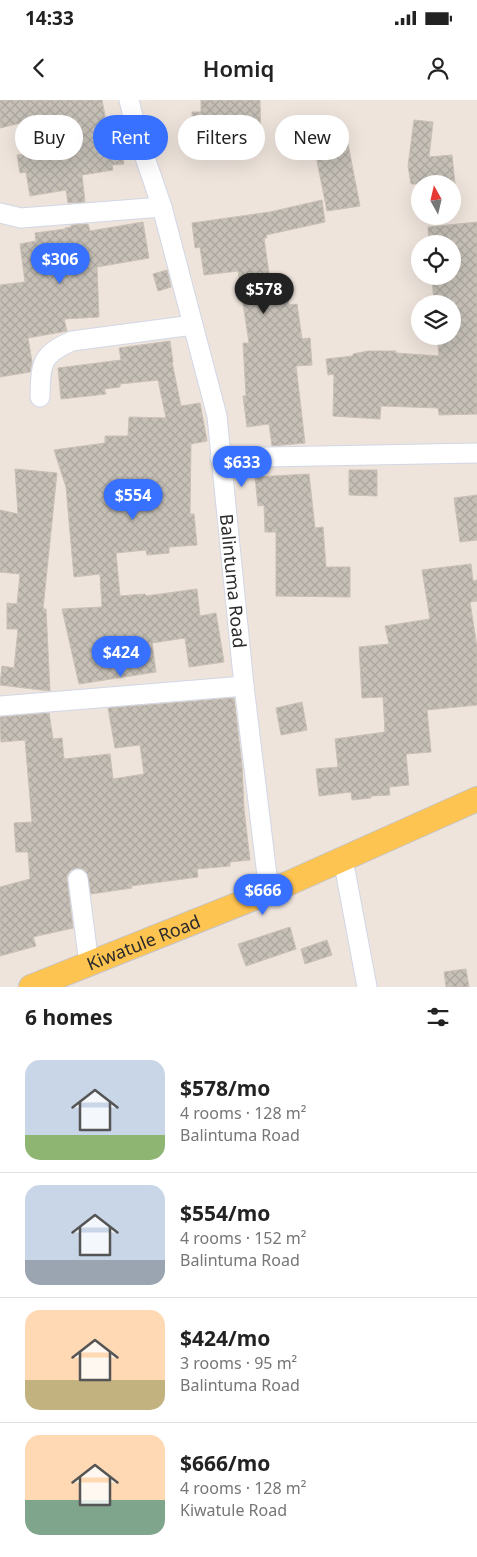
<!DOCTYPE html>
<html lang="en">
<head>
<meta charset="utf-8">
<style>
	:root { --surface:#fff; --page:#f6f6f6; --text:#222; --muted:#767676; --line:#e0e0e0; --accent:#3871ff }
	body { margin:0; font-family:"Noto Sans",sans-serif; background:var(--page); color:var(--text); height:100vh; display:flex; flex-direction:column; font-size:19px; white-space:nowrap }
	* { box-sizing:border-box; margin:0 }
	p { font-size:16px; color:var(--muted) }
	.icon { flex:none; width:28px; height:28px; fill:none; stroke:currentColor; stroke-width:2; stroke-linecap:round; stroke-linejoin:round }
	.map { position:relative; height:887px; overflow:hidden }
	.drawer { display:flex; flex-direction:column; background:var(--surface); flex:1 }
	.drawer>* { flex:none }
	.top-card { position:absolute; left:15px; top:15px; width:448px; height:45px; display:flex; gap:10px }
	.needle { width:32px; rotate:352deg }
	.fabs { position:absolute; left:411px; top:75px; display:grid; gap:10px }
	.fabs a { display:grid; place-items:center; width:50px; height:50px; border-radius:50%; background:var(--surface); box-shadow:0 5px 20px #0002; font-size:25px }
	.price { position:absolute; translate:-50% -42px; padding:0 11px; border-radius:18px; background:var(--accent); color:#fff; font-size:16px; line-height:32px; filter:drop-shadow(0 1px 2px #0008) }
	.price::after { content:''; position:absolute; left:50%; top:30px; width:15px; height:11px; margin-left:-8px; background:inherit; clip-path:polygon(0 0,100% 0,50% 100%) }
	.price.selected { background:#222; color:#fff }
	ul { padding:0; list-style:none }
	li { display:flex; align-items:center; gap:15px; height:125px; padding:0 25px }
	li+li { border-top:1px solid var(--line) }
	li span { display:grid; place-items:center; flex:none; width:140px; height:100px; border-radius:15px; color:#555 }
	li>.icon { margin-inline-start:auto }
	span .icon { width:60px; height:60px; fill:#fffc; stroke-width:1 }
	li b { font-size:21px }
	h2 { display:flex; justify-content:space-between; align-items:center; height:60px; padding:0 25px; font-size:21px }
	.pill { padding:0 18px; border-radius:22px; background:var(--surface); box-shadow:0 5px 20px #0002; font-size:18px; line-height:45px }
	.pill.selected { background:var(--accent); color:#fff }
	.status { display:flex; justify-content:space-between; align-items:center; height:35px; padding:0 25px; background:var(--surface); direction:ltr }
	.status svg { height:14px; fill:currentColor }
	header { display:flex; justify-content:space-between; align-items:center; height:65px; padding:0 25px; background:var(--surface); font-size:22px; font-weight:600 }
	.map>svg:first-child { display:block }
	.building { fill:url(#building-cross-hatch); stroke:#cac0b5 }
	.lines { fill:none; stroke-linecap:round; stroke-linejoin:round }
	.minor-casing { stroke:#d1d7e5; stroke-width:21 }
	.major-casing { stroke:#c4c4c4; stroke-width:26 }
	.minor { stroke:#fff; stroke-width:19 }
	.major { stroke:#fec451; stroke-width:24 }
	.labels { text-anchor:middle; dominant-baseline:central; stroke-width:4; stroke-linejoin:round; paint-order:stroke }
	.street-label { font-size:18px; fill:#2b2b2b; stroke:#fff }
</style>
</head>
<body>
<div class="status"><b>14:33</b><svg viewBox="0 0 49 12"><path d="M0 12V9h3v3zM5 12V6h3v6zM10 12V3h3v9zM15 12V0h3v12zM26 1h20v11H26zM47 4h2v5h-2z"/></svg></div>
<header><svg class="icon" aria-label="back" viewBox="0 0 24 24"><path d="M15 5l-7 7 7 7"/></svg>Homiq<svg class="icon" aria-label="person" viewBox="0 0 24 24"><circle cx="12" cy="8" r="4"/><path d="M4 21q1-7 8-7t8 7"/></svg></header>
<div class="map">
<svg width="477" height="887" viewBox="0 0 477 887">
	<defs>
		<pattern id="building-cross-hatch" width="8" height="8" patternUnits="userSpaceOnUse" patternTransform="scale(1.25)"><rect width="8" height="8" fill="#c6c0b7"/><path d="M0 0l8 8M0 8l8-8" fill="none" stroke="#aaa59e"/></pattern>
	</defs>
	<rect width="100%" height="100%" fill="#eee4dc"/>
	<path class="building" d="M0 0H102L109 37 120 35 124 64 112 65 113 70 82 75 85 102 68 103 66 90 30 96 26 72 20 73 17 55 30 53 21 23 0 28Z
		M201 0H260L261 49 209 50V39H193L192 12H201Z
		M414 20 433 22 429 57 452 55 455 84H411L408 66Z
		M348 44 360 106 327 111 315 51Z
		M322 100 325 122 266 135 267 138H264L271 188 286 186 289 205 297 204 302 239 310 238 312 265 296 266 305 343 272 346 269 324 247 327 243 296H246L243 243H249L238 171 204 175 200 147 195 148 192 123 270 112Z
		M143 122 149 158 97 167 99 217 64 219 67 231 28 238 32 262 30 272 0 277V185L25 182 20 144 36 141 35 133 65 129V128L71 127V125L88 124 90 131Z
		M477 122V314L439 315 438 308 381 306 380 319 333 316 334 274 328 275 326 259 353 256V254L368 251H396V253L439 256 437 236H452V204H434L432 176H452V144H429L428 127Z
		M167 170 171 187 158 191 153 174Z
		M170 241 173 262H172L181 306 200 303 207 341 191 344 190 414H194L197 445 169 447V453L147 455 146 450 116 453 120 496 145 494 146 496 197 489 200 516 216 513 224 562 189 567 185 538 152 543 156 572 79 584 62 509 102 507 100 474 74 477 66 387 54 350 105 343V336H128L129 317 166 318 158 280 120 284V287L104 289 106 294 61 299 58 268 121 260 119 248Z
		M15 369 57 373 43 509H46L50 591 0 585 2 566 14 568 18 529H7V503L17 504 20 474 0 472V410L18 414Z
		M349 370H377V396L349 395Z
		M309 374 315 428 323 427 326 467H350V497L276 496V432H265L264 405 258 406 255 377Z
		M477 395V440L460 442 454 398Z
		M471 464 473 481 477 480V501L470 502 477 547V605L427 610 431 652 406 654 409 685 389 687 390 695 371 696V698L352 700 351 692 319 696 316 669 338 667 335 639 385 632 383 597 362 598 359 547 389 544 385 526 430 519 422 470Z
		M234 598 242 666 244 709 250 760 230 762V766L197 769 198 777 131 786 132 788 91 794 87 773 83 769 76 768 71 770 67 775V780L73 828 33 837 36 846 0 856V787L30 779 28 752H16L14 723 32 722 25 640 1 642 0 617 49 613 53 639 62 638 64 659 110 654 113 679 144 674 140 645 115 648 108 608Z
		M302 602 307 630 281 635 276 608Z
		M290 827 296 849 246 866 238 844Z
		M327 840 332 855 305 864 301 849Z
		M466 869 469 887H446L444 872Z"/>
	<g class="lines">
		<defs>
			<g id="minor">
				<path id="s1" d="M129 0 138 37 162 107 217 316 244 586 269 792"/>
				<path d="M0 113 21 118 162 107"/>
				<path d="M40 297C41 264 40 255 72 241L193 225"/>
				<path d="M220 358 477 353"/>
				<path d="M0 606 244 586"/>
				<path d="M343 759 367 887"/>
				<path d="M78 779 89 864"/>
			</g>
			<g id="major">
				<path id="s2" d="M31 887 269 792 477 699"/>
			</g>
		</defs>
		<use href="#minor" class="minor-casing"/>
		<use href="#major" class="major-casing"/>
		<use href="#minor" class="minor"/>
		<use href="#major" class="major"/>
	</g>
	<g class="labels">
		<g class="street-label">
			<text stroke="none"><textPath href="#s1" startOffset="494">Balintuma Road</textPath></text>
			<text stroke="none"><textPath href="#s2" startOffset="121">Kiwatule Road</textPath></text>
		</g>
	</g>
</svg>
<div class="fabs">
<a><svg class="needle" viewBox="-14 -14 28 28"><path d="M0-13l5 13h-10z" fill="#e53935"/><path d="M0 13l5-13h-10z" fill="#767676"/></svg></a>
<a><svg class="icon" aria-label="locate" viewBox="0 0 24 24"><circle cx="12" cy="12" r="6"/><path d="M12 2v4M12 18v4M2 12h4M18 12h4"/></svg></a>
<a><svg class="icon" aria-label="layers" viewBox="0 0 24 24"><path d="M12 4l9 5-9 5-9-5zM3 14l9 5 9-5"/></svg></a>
</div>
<b class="price" style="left:60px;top:185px">$306</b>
<b class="price selected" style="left:264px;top:215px">$578</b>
<b class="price" style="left:242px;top:388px">$633</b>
<b class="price" style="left:133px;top:421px">$554</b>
<b class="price" style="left:121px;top:578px">$424</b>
<b class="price" style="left:263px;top:816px">$666</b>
<div class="top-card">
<a class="pill">Buy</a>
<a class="pill selected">Rent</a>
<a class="pill">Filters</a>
<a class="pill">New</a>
</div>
</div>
<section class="drawer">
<h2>6 homes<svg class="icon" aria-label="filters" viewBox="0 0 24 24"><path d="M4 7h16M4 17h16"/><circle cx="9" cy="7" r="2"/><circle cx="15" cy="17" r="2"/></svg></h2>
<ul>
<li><span style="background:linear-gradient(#c9d6e8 75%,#8fb573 0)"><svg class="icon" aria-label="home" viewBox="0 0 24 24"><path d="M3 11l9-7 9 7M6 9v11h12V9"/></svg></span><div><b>$578/mo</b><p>4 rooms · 128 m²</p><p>Balintuma Road</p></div></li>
<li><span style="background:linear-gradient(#c9d6e8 75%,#9aa5b1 0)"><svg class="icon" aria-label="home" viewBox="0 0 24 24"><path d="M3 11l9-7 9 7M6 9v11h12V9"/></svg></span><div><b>$554/mo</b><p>4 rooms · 152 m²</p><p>Balintuma Road</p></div></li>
<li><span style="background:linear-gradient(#ffd9b3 70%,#c2b280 0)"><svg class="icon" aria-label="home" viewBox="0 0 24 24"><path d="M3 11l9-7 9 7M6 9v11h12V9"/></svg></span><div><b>$424/mo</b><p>3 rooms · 95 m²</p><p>Balintuma Road</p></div></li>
<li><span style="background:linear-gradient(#ffd9b3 65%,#7fa58c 0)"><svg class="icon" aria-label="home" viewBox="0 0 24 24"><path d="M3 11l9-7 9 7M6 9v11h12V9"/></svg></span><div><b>$666/mo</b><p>4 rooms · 128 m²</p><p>Kiwatule Road</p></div></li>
</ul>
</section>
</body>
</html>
